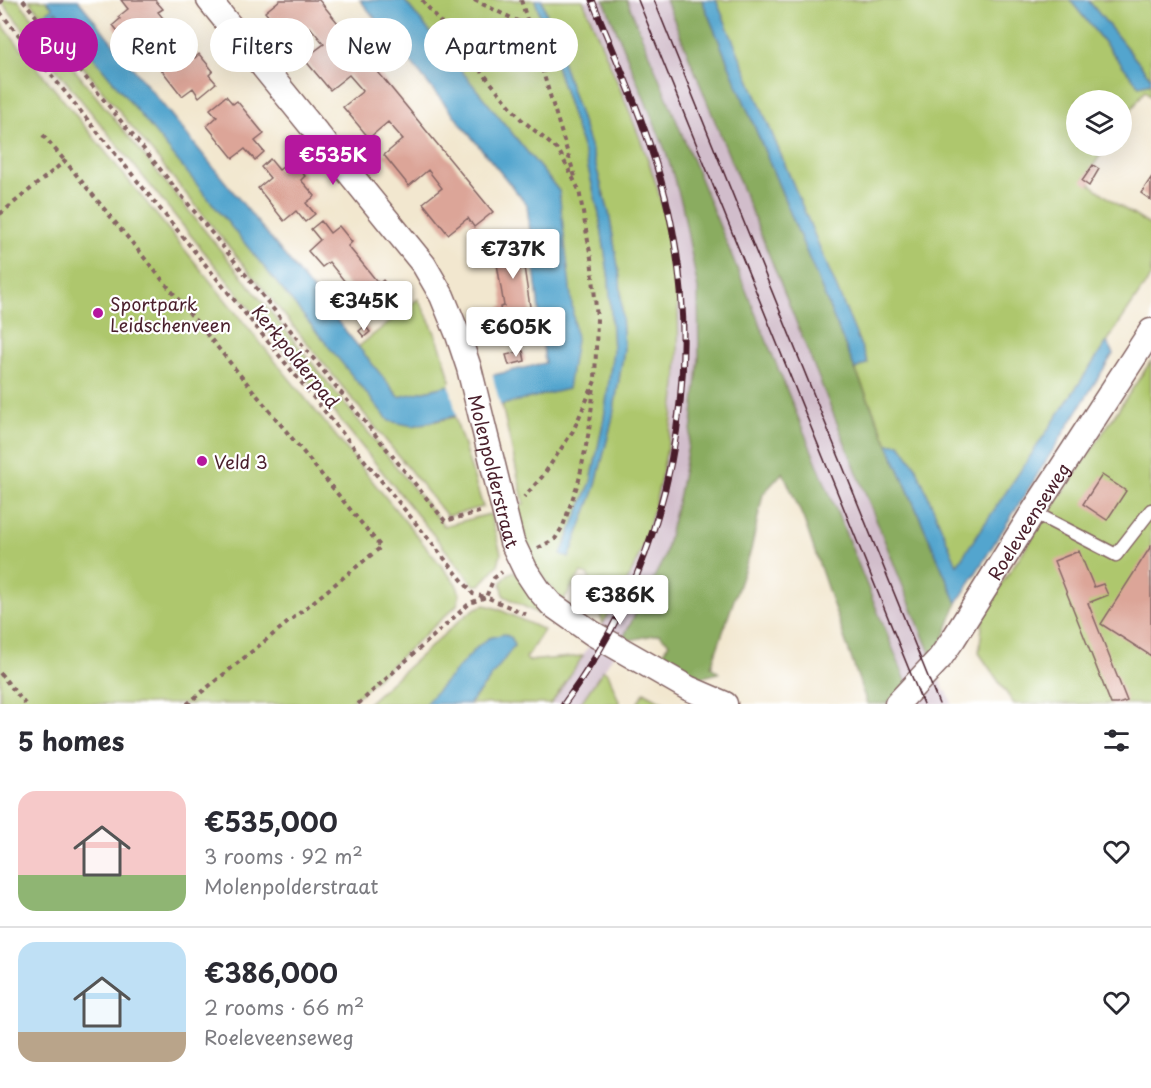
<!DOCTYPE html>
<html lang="en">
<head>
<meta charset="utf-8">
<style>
	:root { --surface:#fff; --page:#f7f7f7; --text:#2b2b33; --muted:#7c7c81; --line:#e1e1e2; --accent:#b5179e }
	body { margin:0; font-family:"Playpen Sans",sans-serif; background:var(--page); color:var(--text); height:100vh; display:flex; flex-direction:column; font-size:22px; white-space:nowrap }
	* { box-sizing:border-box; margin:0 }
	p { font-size:20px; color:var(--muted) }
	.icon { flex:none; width:33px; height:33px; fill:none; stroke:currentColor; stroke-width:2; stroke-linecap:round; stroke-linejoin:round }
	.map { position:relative; height:704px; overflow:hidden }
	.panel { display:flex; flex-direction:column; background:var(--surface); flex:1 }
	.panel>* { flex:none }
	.guide { position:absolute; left:18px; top:18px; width:600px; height:54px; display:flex; gap:12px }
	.tools { position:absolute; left:1066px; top:90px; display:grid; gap:12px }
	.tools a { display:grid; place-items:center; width:66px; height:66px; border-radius:50%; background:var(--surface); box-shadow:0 6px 24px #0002; font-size:30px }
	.price { position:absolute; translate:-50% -51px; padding:0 14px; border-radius:6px; background:#fff; color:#222; font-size:20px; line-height:39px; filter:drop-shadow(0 2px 3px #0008) }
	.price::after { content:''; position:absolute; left:50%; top:36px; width:18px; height:14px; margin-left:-9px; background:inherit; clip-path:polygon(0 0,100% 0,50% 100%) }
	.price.current { background:var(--accent); color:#fff }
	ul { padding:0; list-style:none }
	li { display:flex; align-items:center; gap:18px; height:150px; padding:0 18px }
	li+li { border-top:2px solid var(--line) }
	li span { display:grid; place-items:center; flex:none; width:168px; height:120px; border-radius:18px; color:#555 }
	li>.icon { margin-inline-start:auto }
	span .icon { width:72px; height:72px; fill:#fffc; stroke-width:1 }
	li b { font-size:26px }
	h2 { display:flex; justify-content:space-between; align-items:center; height:72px; padding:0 18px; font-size:26px }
	.chip { padding:0 21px; border-radius:27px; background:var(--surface); box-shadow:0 6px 24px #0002; font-size:21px; line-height:54px }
	.chip.current { background:var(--accent); color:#fff }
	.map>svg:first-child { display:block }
	.industrial { fill:#d1bdcb }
	.green { fill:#aec76d; stroke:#7c734c; stroke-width:1.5 }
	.forest { fill:#8aac60; stroke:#6a6646; stroke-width:1.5 }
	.water { fill:#53a5ce; stroke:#4e627c; stroke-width:1.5 }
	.pier { fill:#f2e7cf }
	.building { fill:#dca598 }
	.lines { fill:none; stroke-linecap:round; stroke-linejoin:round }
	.lane-casing { stroke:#856564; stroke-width:15 }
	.street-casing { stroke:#856564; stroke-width:27 }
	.path { stroke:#856564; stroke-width:4; stroke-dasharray:4.5 4.5; stroke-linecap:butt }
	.lane { stroke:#fff; stroke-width:12 }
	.street { stroke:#fff; stroke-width:24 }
	.tram { stroke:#4a1f2b; stroke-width:1.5 }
	.rail-casing { stroke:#4a1f2b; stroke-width:7 }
	.rail { stroke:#fff; stroke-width:4.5; stroke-dasharray:14; stroke-linecap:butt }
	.poi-dot { fill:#b5179e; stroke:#fff; stroke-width:2 }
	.labels { text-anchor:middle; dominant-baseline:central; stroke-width:4.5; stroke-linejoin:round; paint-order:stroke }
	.poi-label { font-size:18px; fill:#4a1f2b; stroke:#fff; text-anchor:start }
	.street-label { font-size:18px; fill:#4a1f2b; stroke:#fff }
</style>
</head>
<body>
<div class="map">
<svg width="1151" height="704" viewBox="0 0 1151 704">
	<rect width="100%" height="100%" fill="#fff"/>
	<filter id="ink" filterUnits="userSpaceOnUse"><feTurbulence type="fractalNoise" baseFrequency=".0167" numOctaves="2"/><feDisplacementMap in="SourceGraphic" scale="12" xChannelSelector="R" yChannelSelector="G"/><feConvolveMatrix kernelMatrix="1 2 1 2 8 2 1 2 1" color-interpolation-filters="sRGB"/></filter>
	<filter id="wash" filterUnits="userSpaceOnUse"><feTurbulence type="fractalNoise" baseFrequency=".008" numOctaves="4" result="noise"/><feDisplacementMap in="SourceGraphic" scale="24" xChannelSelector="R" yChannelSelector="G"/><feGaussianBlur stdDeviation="1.35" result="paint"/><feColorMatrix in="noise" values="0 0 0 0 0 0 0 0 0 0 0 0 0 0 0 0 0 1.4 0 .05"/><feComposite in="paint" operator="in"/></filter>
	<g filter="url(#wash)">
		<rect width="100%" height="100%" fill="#f2e7cf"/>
		<path class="industrial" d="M583 0H604L668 156 682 204 698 289 699 358 692 425 679 494 664 558 624 636 608 664 580 704H551L603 624 639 556 658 491 673 423 679 356 678 289 666 224 648 161Z
			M627 0H666L945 692 947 691 952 704H915Z"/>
		<path class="green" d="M0 0H18L444 526 490 514 501 553 498 565 480 585H474Z
			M29 0H46L53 8 46 18 55 11 413 426 455 417 483 507 447 516Z
			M404 0H535L586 159 599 214 609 280 613 350 604 418 591 482 561 554 569 558 595 488 612 421 624 350 620 279 609 213 592 152 542 0H583C605 53 628 106 648 160 685 262 686 362 663 468 657 497 650 528 639 555 630 579 615 601 603 624L588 575 581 573 563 601 550 587 531 559 517 507 524 504 502 405 568 389 559 191Z
			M716 0H1070L1139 86 1151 83V97L1145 90 1122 124V100H1077V146H1107L1084 179 1118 205 1151 226V276L957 566 916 467 900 444H888L855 369 868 363Z
			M1088 0H1151V78Z
			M0 22 456 584 460 594 457 605 349 704H0Z
			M418 299C433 325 445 355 451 385L399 397 358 347Z
			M1151 361V704H1014L979 653 984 610Z
			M514 571 573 632 504 596 501 583 508 574Z
			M485 605 496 608 544 630 526 658 528 661 583 656 551 704H469L486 684 436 694 425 704H367L461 619 476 608Z
			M603 670 608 673 620 704H580Z
			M644 692 664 703 637 704Z"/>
		<path class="forest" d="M604 0H627L909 688 885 704H867L804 520 783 472 763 494 751 550 711 667 719 673 695 679 658 661 669 643 659 634 630 640 624 636 664 558 679 494 692 425 699 358 698 289 682 204 666 152Z
			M666 0H702L855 369 957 603 934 663Z"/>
		<path class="water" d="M46 0H78L399 397 545 363 527 205 360 0H404L559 191 576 340 568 389 413 426 389 421 56 11 46 19 43 15 53 8Z
			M535 0H542L592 152 609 213 620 278 624 350 612 421 595 488 569 558 561 554 591 482 604 418 613 350 609 280 599 214 586 159Z
			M702 0H716L868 363 855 369Z
			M1070 0H1088L1151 78V83L1139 86Z
			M1107 342 1113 354 957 603 888 444H900L916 467 957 565Z
			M504 634 512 638 514 646 486 684 469 704H425L478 646 489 638Z"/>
		<path class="pier" d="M492 373 501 408 457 419 449 382Z"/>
		<g id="blocks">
			<path class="building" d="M121 0H155L163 9 158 12 195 58 199 54 213 71 209 75 216 83 199 97 193 88 182 96 150 55 156 50 138 28 124 39 113 25 120 19 118 17 128 9Z
				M280 0H319L493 212 474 227 468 218 448 234 423 203 442 188 428 170 409 186 384 155 403 139 388 122 369 138 343 107 363 91 349 75 330 90 304 59 324 44 310 27 291 43 265 12Z
				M226 96 233 104 237 101 264 134 255 141 264 152 255 160 245 149 233 158 207 126 217 117 210 109Z
				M270 159 279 170 292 160 305 176 301 180 315 196 306 203 315 214 305 222 296 211 284 221 258 188 270 178 261 167Z
				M1093 165 1099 169 1089 186 1082 181Z
				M1151 178V200L1141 193Z
				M321 221 330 233 339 226 352 242 348 246 367 269 379 284 383 280 396 296 380 310 374 303 367 309 329 262 322 267 308 251 320 240 311 229Z
				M528 238 532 258 523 260 532 320 524 321V325L503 328 500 307 504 306 497 264 492 265 489 244Z
				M365 326 370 332 364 337 359 331Z
				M523 351 525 361 509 365 506 355Z
				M1102 475 1126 491 1107 520 1083 504Z
				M1151 546V656L1101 624Z
				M1079 551 1094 587 1103 584 1108 595 1088 603 1127 701 1118 704H1111L1054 561Z"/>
		</g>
	</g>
	<g filter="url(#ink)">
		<use href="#blocks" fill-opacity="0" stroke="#856564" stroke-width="1.5"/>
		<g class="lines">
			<defs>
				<path id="lane" d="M1033 512 1116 555 1151 510"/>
				<g id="street">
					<path id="s1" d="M209 0 424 265 442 296 458 335 469 368 512 542 526 571 538 589 551 604 592 633 688 688 725 704"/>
					<path id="s2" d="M897 704 940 658 954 638 1033 512 1151 331"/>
				</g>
			</defs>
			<use href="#lane" class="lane-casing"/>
			<use href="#street" class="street-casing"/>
			<path class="path" d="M23 0 445 521 483 511
				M422 0 521 119 559 151 579 190 591 258 597 318 595 381 573 431 542 477 524 497
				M474 0 530 27
				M521 0 575 177
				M0 3 3 0
				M0 12 470 590 473 594 486 597 494 578 502 572
				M43 135 65 161
				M0 214 65 161 381 547 187 704
				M538 548 555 539 563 526 579 480 589 431 594 386
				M0 673 25 704
				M358 704 470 603 486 597 530 616"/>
			<use href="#lane" class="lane"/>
			<use href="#street" class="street"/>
			<path class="tram" d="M638 0 923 704
				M654 0 939 704"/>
			<defs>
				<path id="rail" d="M564 704C671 559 709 371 665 196 648 128 618 64 592 0"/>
			</defs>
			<use href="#rail" class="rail-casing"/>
			<use href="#rail" class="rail"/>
		</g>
	</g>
	<g class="poi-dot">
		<circle cx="98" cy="313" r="6"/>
		<circle cx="202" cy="461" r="6"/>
	</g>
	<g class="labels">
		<g class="poi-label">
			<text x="110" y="303">Sportpark<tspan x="110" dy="21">Leidschenveen</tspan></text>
			<text x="214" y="461">Veld 3</text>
		</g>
		<g class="street-label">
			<text transform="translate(296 356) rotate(51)">Kerkpolderpad</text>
			<text stroke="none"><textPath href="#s1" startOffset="560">Molenpolderstraat</textPath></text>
			<text stroke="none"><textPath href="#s2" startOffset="226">Roeleveenseweg</textPath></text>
		</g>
	</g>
</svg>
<div class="tools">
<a><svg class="icon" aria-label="layers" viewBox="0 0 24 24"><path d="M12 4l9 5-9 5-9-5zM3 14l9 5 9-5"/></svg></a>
</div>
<b class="price current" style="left:333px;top:186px">€535K</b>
<b class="price" style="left:513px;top:280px">€737K</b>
<b class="price" style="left:364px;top:332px">€345K</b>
<b class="price" style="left:516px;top:358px">€605K</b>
<b class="price" style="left:620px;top:626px">€386K</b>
<div class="guide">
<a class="chip current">Buy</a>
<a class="chip">Rent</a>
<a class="chip">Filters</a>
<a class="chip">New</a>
<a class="chip">Apartment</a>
</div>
</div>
<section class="panel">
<h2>5 homes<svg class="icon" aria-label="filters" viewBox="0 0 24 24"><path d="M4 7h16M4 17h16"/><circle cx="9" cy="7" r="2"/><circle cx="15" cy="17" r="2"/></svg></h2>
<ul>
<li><span style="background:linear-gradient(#f6c9c9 70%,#8fb573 0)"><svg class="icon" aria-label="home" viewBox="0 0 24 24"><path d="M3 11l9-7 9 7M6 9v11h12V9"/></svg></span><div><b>€535,000</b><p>3 rooms · 92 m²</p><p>Molenpolderstraat</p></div><svg class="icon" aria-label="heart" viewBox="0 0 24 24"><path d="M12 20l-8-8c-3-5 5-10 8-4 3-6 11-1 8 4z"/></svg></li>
<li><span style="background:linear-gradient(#bfe0f5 75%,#b9a48a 0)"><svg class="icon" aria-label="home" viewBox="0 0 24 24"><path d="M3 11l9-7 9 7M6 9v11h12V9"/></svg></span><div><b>€386,000</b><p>2 rooms · 66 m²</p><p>Roeleveenseweg</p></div><svg class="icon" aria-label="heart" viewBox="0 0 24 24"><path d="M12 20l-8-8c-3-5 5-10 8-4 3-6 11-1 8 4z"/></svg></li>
</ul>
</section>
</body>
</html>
